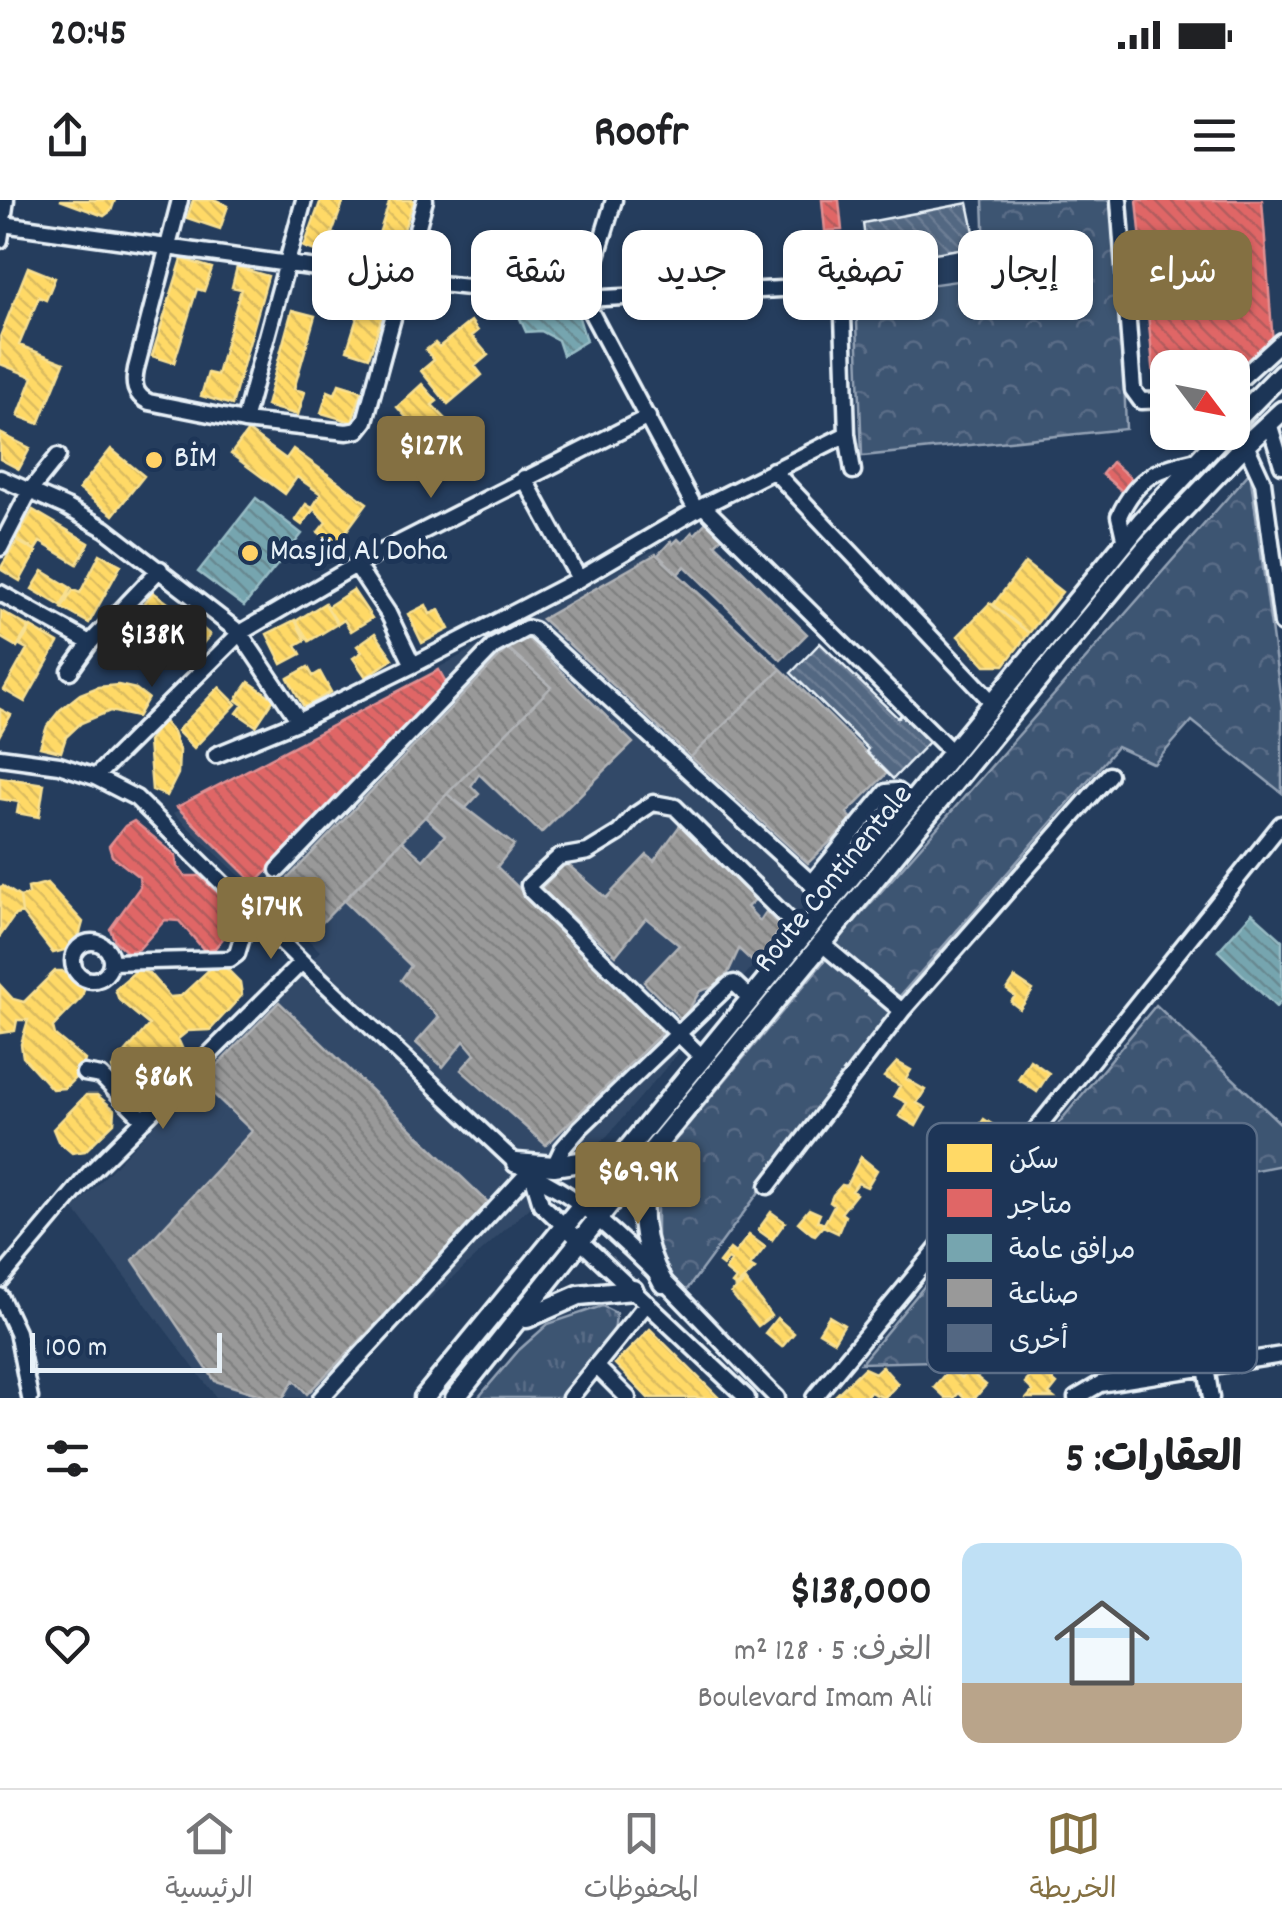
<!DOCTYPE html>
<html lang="ar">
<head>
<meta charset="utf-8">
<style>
	:root { --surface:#fff; --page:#f6f6f6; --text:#202124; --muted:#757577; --line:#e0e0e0; --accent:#847042 }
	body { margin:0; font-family:Dekko,"Playpen Sans Arabic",sans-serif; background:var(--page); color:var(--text); direction:rtl; height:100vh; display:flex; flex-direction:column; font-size:38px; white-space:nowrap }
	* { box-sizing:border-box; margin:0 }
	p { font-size:32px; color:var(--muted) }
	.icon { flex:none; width:55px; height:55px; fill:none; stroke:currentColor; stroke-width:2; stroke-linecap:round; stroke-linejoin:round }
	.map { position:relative; height:1198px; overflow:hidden; direction:ltr }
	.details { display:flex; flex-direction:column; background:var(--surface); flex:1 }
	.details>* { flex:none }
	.banner { position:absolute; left:30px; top:30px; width:1222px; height:90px; direction:rtl; display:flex; gap:20px }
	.needle { width:65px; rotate:122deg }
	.buttons { position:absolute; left:1150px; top:150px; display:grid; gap:20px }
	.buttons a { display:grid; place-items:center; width:100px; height:100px; border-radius:20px; background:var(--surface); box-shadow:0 2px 8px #0004; font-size:50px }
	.scale { position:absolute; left:30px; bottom:25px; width:192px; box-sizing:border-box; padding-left:10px; border:5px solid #e8f1f8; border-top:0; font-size:28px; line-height:35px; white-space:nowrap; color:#e8f1f8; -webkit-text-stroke:8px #1d3557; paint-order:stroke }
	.price { position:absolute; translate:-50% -85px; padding:0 22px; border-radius:10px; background:var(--accent); color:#fff; font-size:32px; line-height:65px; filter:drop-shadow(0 2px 5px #0008) }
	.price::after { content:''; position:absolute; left:50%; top:60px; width:30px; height:22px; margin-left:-15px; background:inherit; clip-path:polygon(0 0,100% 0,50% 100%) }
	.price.current { background:#222; color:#fff }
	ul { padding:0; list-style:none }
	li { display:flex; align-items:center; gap:30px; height:250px; padding:0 40px }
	li span { display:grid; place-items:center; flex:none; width:280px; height:200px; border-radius:20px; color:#555 }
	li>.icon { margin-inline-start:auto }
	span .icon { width:120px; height:120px; fill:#fffc; stroke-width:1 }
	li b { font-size:42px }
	h2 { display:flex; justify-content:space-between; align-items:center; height:120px; padding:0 40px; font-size:42px }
	.chip { padding:0 35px; border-radius:20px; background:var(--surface); box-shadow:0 2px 8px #0004; font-size:35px; line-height:90px }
	.chip.current { background:var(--accent); color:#fff }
	.status { display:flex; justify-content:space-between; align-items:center; height:70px; padding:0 50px; background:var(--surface); direction:ltr }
	.status svg { height:28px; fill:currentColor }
	header { display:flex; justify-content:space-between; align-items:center; height:130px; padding:0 40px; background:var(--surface); font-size:45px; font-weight:800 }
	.menu { display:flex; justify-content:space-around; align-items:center; height:140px; border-top:2px solid var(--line); background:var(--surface); font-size:28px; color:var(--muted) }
	.menu a { display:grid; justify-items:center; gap:5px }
	.menu .current { color:var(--accent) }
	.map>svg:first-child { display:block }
	.built { fill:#334a68 }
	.grass { fill:url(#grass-tufts); stroke:#93a2b5; stroke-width:2.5 }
	.forest { fill:url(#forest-crowns); stroke:#93a2b5; stroke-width:2.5 }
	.homes { fill:url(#homes-back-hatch); stroke:#f8e092; stroke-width:2.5 }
	.shops { fill:url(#shops-back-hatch); stroke:#e29092; stroke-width:2.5 }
	.public { fill:url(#public-back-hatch); stroke:#98bcc5; stroke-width:2.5 }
	.industry { fill:url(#industry-back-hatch); stroke:#b1b3b6; stroke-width:2.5 }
	.building { fill:url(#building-back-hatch); stroke:#e8f1f8; stroke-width:2.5 }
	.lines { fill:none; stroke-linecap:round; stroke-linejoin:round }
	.minor-casing { stroke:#e8f1f8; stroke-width:21 }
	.major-casing { stroke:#e8f1f8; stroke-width:25 }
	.minor { stroke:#1d3557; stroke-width:14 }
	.major { stroke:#1d3557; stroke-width:18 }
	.poi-dot { fill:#ffd166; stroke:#1d3557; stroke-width:4 }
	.labels { text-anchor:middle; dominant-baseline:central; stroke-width:10; stroke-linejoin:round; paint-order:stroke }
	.poi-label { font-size:32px; fill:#e8f1f8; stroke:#1d3557; text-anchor:start }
	.street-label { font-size:32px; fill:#e8f1f8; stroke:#1d3557 }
	.key { fill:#1d3557; stroke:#5a6d87; stroke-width:2.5 }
	.key-label { font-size:28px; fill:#e8f1f8 }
</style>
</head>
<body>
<div class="status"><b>20:45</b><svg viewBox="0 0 49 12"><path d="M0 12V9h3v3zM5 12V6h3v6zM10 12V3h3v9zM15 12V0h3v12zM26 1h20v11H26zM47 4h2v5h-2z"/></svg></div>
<header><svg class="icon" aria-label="menu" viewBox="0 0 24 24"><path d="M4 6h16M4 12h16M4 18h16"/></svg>Roofr<svg class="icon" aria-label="share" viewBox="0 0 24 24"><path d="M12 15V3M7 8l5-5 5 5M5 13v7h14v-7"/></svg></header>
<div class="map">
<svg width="1282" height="1198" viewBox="0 0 1282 1198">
	<defs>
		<pattern id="grass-tufts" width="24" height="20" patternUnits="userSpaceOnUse" patternTransform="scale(2.5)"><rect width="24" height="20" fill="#3e5472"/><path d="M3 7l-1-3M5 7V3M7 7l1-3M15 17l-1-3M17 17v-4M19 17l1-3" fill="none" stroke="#5a6d87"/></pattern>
		<pattern id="forest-crowns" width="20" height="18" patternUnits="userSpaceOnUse" patternTransform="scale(2.5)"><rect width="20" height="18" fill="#3e5472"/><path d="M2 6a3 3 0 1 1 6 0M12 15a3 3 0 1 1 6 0" fill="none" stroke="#5a6d87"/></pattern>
		<pattern id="homes-back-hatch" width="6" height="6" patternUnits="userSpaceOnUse" patternTransform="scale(2.5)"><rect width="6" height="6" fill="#ffd966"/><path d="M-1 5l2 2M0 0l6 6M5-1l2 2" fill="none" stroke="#dabc60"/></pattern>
		<pattern id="shops-back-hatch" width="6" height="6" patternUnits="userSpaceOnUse" patternTransform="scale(2.5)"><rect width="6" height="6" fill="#e06666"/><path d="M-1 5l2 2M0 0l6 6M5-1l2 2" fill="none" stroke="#b25d5e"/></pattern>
		<pattern id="public-back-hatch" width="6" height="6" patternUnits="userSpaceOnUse" patternTransform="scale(2.5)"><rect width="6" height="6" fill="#76a5af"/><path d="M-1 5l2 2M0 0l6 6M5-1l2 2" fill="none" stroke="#688991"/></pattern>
		<pattern id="industry-back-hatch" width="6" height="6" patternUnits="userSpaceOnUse" patternTransform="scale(2.5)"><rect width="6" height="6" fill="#999"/><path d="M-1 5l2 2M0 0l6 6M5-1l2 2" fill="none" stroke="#808181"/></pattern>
		<pattern id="building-back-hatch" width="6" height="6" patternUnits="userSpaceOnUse" patternTransform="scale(2.5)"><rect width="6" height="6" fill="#536782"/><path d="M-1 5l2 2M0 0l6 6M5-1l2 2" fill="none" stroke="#6c7d94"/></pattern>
	</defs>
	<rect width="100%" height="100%" fill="#253d5d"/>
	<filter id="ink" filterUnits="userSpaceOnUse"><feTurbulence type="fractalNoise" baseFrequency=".01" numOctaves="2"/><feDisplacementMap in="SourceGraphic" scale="20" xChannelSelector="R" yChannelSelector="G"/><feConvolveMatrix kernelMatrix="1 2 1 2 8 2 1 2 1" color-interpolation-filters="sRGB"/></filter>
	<g filter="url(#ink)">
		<path class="built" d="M654 350 904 590 608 935 322 1198 216 1197 74 1009 320 751 173 613Z"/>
		<path class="grass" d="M602 1106 616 1113 614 1135 561 1198H478L519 1150 548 1124Z"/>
		<path class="forest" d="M983 0H1117L1126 229 862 256 856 95 986 77Z
			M1250 272 1282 508V593L1192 521 1154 564 1117 547 899 797 835 744Z
			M826 759 892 811 686 1091 657 1060V962Z
			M1156 805 1282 925V965L1069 1006 1091 1157 861 1163Z"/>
		<path class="homes" d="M60 0H115L111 11 104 16Z
			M193 0H216L228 6 220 29 187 18Z
			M321 0H344L332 33 345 38 337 59 304 47Z
			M390 0H414L392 65 384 62 382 68 362 62 370 38 377 40Z
			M182 59 212 68 204 91 197 89 174 163 152 156Z
			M28 67 55 78 46 100 39 97 19 145 64 163 39 224 18 216 33 177 0 164V137Z
			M237 67 268 76 232 205 201 196 208 173 217 175 241 89 232 87Z
			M357 84 389 95 369 157 347 150 360 108 350 105Z
			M292 110 315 116 294 189 305 192 298 215 266 206Z
			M471 121 478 131 472 136 488 155 475 166 482 175 448 204 421 171 434 160 426 150 435 143 439 147Z
			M339 184 362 191 352 222 321 213 328 191 335 194Z
			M422 184 437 201 432 205 458 231 436 251 397 207Z
			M248 231 286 259 293 249 367 303 336 345 318 332 326 322 314 309 302 325 295 320 306 304 312 308 321 294 297 277 285 294 231 254Z
			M0 233 30 248 19 269 0 259Z
			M111 249 144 276 113 315 79 289Z
			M33 310 89 343 77 364 40 342 35 350 16 339Z
			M17 341 36 352 20 381 0 369Z
			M100 354 121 365 89 423 62 408 73 390 80 393Z
			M1025 363 1062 392 1029 433 993 405Z
			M43 371 71 388 61 406 32 389Z
			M353 390 372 418 351 431 344 420 338 424 327 407Z
			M153 392 183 414 168 434 155 424 128 459 112 447Z
			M325 403 337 424 309 441 296 421Z
			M990 403 1029 433 1004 465H985L958 436Z
			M426 405 430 414 439 410 449 429 422 443 408 414Z
			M1 411 29 427 17 447 0 437Z
			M186 414 210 435 189 460 170 444 178 436 172 431Z
			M295 420 305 440 296 445 301 454 282 464 267 434Z
			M31 427 58 443 25 502 4 490 27 449 20 445Z
			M375 433 393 459 366 477 353 458 362 452 357 446Z
			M308 467 313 476 320 472 331 492 304 507 288 478Z
			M249 482 274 499 256 526 237 513 243 505 236 500Z
			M118 485 136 489 148 498 137 517 110 511 81 523 66 537 61 552 40 547 47 526 60 510 80 494 98 487Z
			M219 487 236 504 194 548 177 531Z
			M0 509 11 515 0 534Z
			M162 520 173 532 179 550 178 574 167 596 152 590 148 542Z
			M0 577 44 584 39 617 17 613 19 602 0 599Z
			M47 683 83 722 80 733 65 750 53 753 22 713 20 697 29 694 28 688Z
			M3 686 20 697 22 713 15 715 0 736V687Z
			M212 767H225L240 782 242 795 210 830 188 831 178 839 183 850 146 891 131 893 115 876 112 868 149 825 119 800 115 789 137 770 149 773 170 797 181 796Z
			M55 771H62L84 789 82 797 53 827 55 835 85 860 82 871 65 888 52 889 23 857 21 844 28 820H17L15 831 0 833V785L13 799 24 802Z
			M1015 778 1033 790 1020 809 1011 802 1015 796 1007 790Z
			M1030 860 1049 873 1037 892 1018 879Z
			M897 862 911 870 906 879 925 890 917 903 926 908 916 926 899 916 907 903 894 896 900 886 884 877Z
			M86 895H97L115 910 114 923 85 951 72 953 58 941 53 929Z
			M984 919 1001 930 973 970 965 965 953 983 944 977Z
			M861 957 877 970 867 987 858 983 852 991 856 994 841 1013 845 1016 838 1033 823 1026 815 1035 812 1034 798 1022 809 1009 820 1014 817 1021 824 1024 834 1005 830 1002 833 995 842 985 846 986Z
			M771 1012 785 1022 772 1040 758 1030Z
			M749 1035 765 1047 750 1066 755 1069 736 1087 732 1084 736 1079 725 1070 731 1061 728 1059 723 1066 719 1063 730 1049 735 1053Z
			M746 1081 771 1116 758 1126 731 1093Z
			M829 1116 844 1125 834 1141 819 1132Z
			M777 1118 794 1133 782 1147 765 1133Z
			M650 1129 719 1198H648L615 1164Z
			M882 1166 898 1184 884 1198 870 1192 864 1198H833L864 1168 875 1173Z
			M950 1168 961 1178 968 1170 986 1185 975 1198H964L959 1193 954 1198H946L934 1187Z
			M1038 1168 1057 1184 1049 1194 1054 1198H1027L1033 1191 1025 1183Z"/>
		<path class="shops" d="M822 0H839L842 30 825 31Z
			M1137 0H1262L1273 144 1232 179V168H1168V186H1155Z
			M1112 262 1139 285 1129 297 1102 274Z
			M439 470 447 484 255 684 177 607Z
			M134 621 176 656 177 666 185 676H199L234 707 235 724 215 748 204 750 179 721 165 720 139 749 127 752 115 741 110 729 140 687 139 677 112 656 109 646 125 626Z"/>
		<path class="public" d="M514 105H542L577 111 586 141 563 155 558 140 541 131 526 132Z
			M256 298 302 334 244 406 198 372Z
			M1252 713 1282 740V800L1276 807 1218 751Z"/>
		<path class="industry" d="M709 319 725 335 715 344 807 434 781 460 685 366 678 374 658 355 671 341 673 344 678 339 682 343 692 332 695 334Z
			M656 354 781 469 691 557 542 419Z
			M522 433 633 543 541 633 479 574 471 586 479 594 465 609 447 594 551 487 501 443Z
			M508 448 551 487 311 734 272 695Z
			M781 469 887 573 847 613 853 620 808 663 691 557Z
			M447 594 514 645 497 667 665 830 546 945 461 870 475 854 464 841 443 867 416 843 439 817 401 780 411 766 344 701 402 641 423 660 445 635 425 617Z
			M681 624 760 695 747 707 760 721 766 712 781 728 756 765 739 749 728 773 713 787 700 791 682 820 644 782 679 745 646 718 616 755 541 689 566 663 606 698 647 655 654 661Z
			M279 802 492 1006 307 1194 294 1180 283 1198H270L215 1181 133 1060 252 931 201 882Z"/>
		<path class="building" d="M968 3 977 46 868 64 863 23Z
			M820 443 898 518 903 513 931 540 893 579 866 552 868 549 791 473Z"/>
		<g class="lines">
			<defs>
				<path id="minor" d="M180 0 136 169C133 184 134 195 149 202L244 221 347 232 358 230 365 221 425 0
					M614 0 584 99 696 310
					M1119 0 1133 190 1141 201 1168 200
					M3 24 402 80 584 99 842 86 847 234 703 306 579 379 413 465 299 521 216 555
					M0 40 6 0
					M1245 212 1233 198 1236 183 1282 141
					M244 221 304 0
					M1269 223 1282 265
					M847 234 853 271
					M1246 245 1263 282 1282 424
					M773 270 994 504
					M0 278 66 307 105 329 240 433 299 521
					M524 278 579 379
					M703 306 953 553
					M1125 342 1119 316C1139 273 1159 269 1201 259
					M0 348 29 292 58 256
					M356 365 388 413 413 465
					M0 393 90 443
					M70 471 90 443 160 369
					M0 557 59 565 95 577 136 598 302 762 516 963C537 980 560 987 580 1004 651 1062 712 1133 777 1198
					M95 577 240 433 356 365 648 217
					M278 670 494 446 527 428 534 430 831 701
					M811 684 886 592 896 591 912 603
					M73 761a19 19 0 1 1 38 0a19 19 0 1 1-38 0Z
					M822 744 902 811
					M111 762 230 759 237 754 250 711
					M703 858 531 691 529 685 559 657 588 652 619 633 635 615 653 603 675 607 804 735
					M84 873 101 876 144 920
					M554 966 562 949 580 928 729 785 734 783 751 799
					M533 977 541 1004 747 1198
					M768 986 902 811 1109 575
					M0 1080 90 973 302 762
					M0 1096 17 1132 30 1198
					M596 1166 628 1198
					M1206 1167 1211 1198
					M321 1198 528 973
					M570 1198 647 1103
					M814 1198 1038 927 1281 624
					M1076 1198 1100 1184 1282 1155"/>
				<path id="major" d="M1232 224 1282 173
					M649 958C639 1004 639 1041 663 1083
					M516 963 554 966 624 955
					M527 1118 579 1095 633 1090
					M424 1198 1142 321 1225 232
					M455 1198 650 953 1147 347 1239 251 1282 211"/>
			</defs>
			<use href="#minor" class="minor-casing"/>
			<use href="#major" class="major-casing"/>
			<use href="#minor" class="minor"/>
			<use href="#major" class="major"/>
		</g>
	</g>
	<g class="poi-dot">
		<circle cx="154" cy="260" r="10"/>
		<circle cx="250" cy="353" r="10"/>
	</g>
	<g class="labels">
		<g class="poi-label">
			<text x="174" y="260">BİM</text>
			<text x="270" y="353">Masjid Al Doha</text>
		</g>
		<g class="street-label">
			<text transform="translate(835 680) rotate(-51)">Route Continentale</text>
		</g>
	</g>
	<rect x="927" y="923" width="330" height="250" rx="15" class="key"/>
	<rect x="947" y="944" width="45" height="28" fill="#ffd966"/>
	<rect x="947" y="989" width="45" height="28" fill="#e06666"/>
	<rect x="947" y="1034" width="45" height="28" fill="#76a5af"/>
	<rect x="947" y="1079" width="45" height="28" fill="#999"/>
	<rect x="947" y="1124" width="45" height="28" fill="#536782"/>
	<g class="key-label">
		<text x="1009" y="968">سكن</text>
		<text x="1009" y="1013">متاجر</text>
		<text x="1009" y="1058">مرافق عامة</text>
		<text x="1009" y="1103">صناعة</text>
		<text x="1009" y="1148">أخرى</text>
	</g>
</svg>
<div class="buttons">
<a><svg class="needle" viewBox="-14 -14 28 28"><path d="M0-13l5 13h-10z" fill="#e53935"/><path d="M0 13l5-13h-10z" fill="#757577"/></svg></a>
</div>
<div class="scale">100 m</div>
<b class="price" style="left:431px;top:301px">$127K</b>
<b class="price current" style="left:152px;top:490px">$138K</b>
<b class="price" style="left:271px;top:762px">$174K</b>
<b class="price" style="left:163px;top:932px">$86K</b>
<b class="price" style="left:638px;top:1027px">$69.9K</b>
<div class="banner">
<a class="chip current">شراء</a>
<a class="chip">إيجار</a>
<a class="chip">تصفية</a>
<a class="chip">جديد</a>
<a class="chip">شقة</a>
<a class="chip">منزل</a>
</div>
</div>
<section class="details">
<h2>العقارات: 5<svg class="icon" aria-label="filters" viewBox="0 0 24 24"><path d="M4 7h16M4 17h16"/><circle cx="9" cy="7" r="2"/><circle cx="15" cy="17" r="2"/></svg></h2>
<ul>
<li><span style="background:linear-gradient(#bfe0f5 70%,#b9a48a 0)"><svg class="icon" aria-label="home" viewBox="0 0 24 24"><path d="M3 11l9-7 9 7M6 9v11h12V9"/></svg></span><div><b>$138,000</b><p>الغرف: 5 · 128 m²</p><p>Boulevard Imam Ali</p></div><svg class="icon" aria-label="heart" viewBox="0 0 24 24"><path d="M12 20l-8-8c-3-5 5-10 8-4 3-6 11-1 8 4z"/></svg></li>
</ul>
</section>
<nav class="menu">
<a class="current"><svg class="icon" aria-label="map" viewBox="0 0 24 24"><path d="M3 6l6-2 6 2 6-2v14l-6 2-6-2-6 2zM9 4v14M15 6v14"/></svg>الخريطة</a>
<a><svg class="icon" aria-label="saved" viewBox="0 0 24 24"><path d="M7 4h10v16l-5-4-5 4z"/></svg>المحفوظات</a>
<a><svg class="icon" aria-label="home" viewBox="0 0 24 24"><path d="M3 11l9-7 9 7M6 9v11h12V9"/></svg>الرئيسية</a>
</nav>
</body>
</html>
